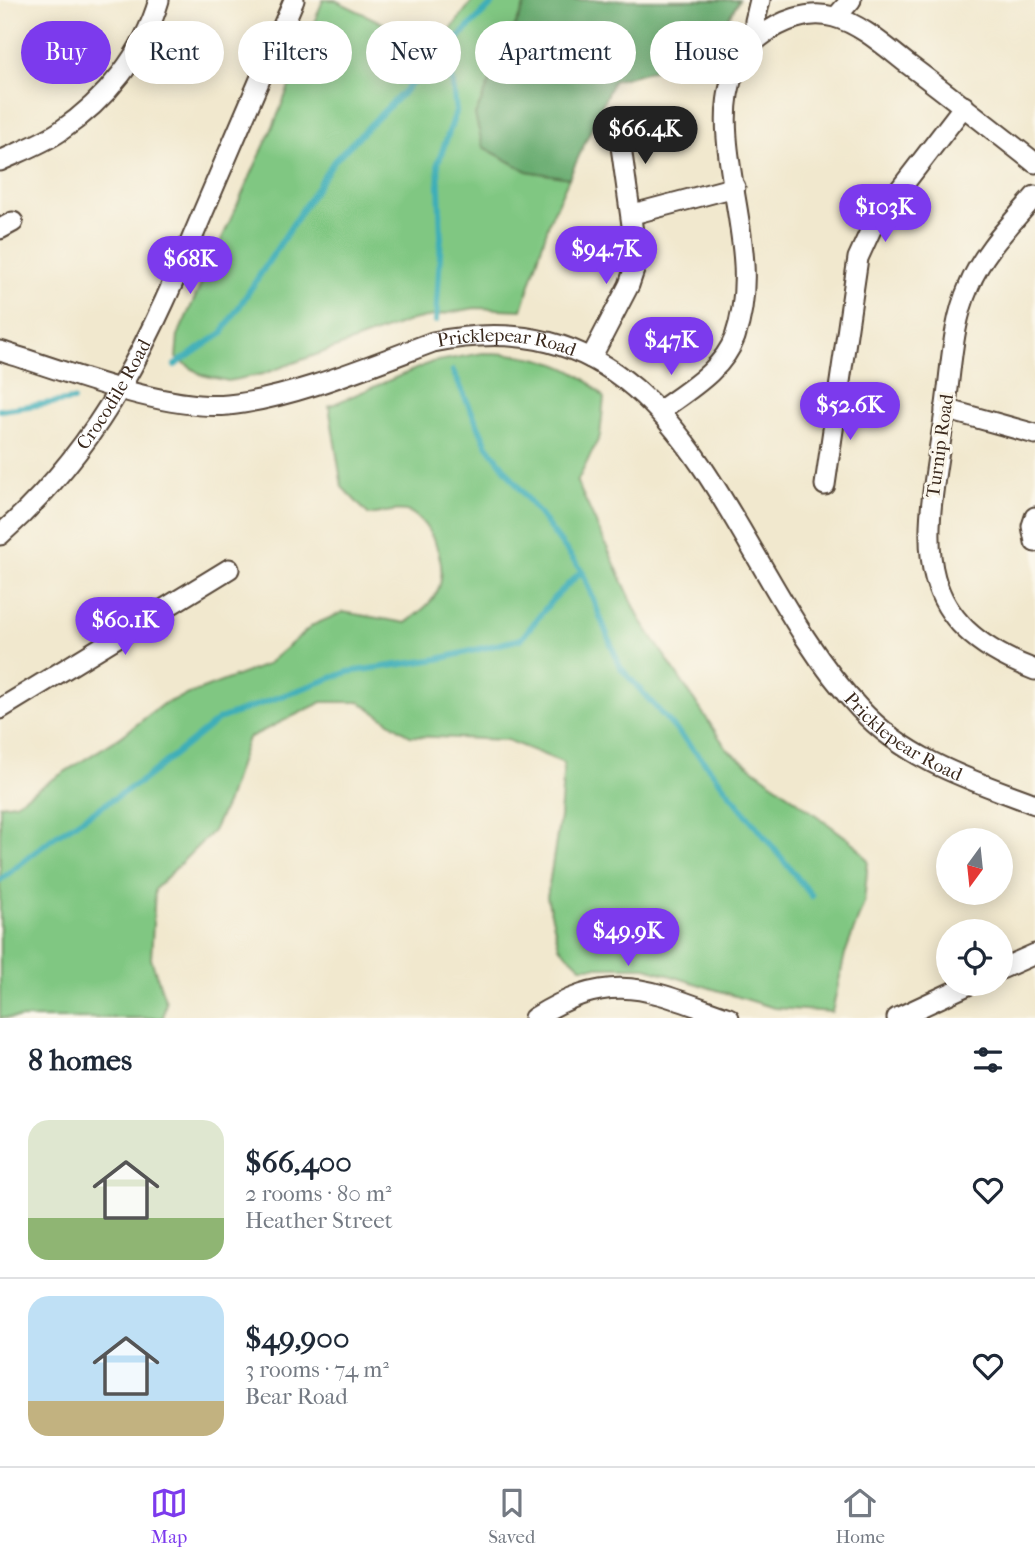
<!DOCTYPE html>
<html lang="en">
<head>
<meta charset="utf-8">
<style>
	:root { --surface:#fff; --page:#f2f2f3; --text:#1f2937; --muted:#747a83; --line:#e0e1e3; --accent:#7c3aed }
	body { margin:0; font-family:"IM FELL French Canon",serif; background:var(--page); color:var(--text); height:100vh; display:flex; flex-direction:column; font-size:26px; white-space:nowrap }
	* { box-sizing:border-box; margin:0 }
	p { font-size:23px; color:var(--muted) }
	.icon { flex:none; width:38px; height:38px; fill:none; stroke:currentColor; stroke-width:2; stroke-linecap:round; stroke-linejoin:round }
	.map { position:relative; height:1018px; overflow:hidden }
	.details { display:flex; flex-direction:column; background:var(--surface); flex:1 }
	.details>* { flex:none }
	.hud { position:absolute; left:21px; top:21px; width:994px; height:63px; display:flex; gap:14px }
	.needle { width:46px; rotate:195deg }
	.buttons { position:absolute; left:936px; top:828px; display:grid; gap:14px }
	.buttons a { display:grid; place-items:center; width:77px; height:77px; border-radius:50%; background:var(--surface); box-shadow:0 4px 18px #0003; font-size:35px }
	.price { position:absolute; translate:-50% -60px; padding:0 16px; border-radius:24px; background:var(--accent); color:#fff; font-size:23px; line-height:46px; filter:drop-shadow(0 2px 4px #0008) }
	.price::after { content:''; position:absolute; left:50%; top:42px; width:21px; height:16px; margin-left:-10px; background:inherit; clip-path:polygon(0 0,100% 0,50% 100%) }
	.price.selected { background:#222; color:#fff }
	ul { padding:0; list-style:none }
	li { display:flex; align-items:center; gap:21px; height:175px; padding:0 28px }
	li+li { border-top:2px solid var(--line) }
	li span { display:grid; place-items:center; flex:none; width:196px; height:140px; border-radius:21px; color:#555 }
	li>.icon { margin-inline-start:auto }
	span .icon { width:84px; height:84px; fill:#fffc; stroke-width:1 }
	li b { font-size:30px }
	h2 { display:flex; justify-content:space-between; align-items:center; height:84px; padding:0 28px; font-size:30px }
	.tag { padding:0 24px; border-radius:32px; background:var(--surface); box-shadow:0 4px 18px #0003; font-size:24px; line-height:63px }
	.tag.selected { background:var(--accent); color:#fff }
	.menu { display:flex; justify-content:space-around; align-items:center; height:98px; border-top:2px solid var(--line); background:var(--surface); font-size:19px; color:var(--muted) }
	.menu a { display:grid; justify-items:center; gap:4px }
	.menu .selected { color:var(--accent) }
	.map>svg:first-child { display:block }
	.green { fill:#80c782; stroke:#5e7850; stroke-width:2 }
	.forest { fill:#68ac70; stroke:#526b47; stroke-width:2 }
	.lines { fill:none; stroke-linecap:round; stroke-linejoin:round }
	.stream { stroke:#3daeb8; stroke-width:6 }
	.minor-casing { stroke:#564638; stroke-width:23 }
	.minor { stroke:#fff; stroke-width:19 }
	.labels { text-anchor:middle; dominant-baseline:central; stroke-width:6; stroke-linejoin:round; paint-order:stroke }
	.street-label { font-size:19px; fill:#3b2a1e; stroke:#fbf7ec }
</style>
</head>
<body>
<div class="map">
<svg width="1035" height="1018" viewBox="0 0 1035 1018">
	<rect width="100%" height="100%" fill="#fbf7ec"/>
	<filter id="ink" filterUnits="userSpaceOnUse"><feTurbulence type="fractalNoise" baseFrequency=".0143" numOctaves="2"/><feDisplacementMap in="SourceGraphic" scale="14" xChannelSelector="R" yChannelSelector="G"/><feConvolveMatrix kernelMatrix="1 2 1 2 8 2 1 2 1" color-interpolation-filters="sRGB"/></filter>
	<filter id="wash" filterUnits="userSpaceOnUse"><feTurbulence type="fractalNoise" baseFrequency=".00686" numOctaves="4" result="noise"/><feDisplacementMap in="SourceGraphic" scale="28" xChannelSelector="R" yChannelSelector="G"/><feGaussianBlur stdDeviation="1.57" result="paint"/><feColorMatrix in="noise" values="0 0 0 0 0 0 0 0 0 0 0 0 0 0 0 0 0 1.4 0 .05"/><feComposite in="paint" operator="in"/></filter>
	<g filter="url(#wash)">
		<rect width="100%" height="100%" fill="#f1e8ce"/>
		<path class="green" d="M323 0H335L436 49 473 0H527L475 115 527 171 569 178 550 220 522 310 475 308 412 320 263 374 228 381 202 375 176 358 178 335 275 122Z
			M483 353C526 353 576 362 604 398L600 436 577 482 640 619 727 749 855 844 868 861 864 903 845 954 832 1012 774 1008 643 967H581L559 946 547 897 560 817 564 763 507 740 410 736 360 702H322L248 738 226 804 213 831 155 889 151 959 166 1002 163 1018H0V805L15 803 122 736 163 704 266 665 313 625 343 612 406 623C415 615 428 607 434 597 451 573 436 530 413 514 402 506 381 514 369 515L342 487 329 406 432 362Z"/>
		<path class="forest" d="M527 0H739L723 28 667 66 613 81 569 178 527 171 483 147 475 115Z"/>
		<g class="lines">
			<path class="stream" d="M436 321 441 237 438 163 456 112 449 50
				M175 365 222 333 334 161 496 0
				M453 371 487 445 582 571 620 667 702 759 812 896
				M0 410 73 400
				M0 880 54 837 143 780 219 719 348 672 438 659 521 639 553 599 582 571"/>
		</g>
	</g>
	<g filter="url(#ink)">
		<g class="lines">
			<defs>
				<g id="minor">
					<path d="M836 17 851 0"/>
					<path d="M755 40V21L760 0"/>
					<path d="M0 161C19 152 41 144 59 132 106 100 143 55 159 0"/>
					<path d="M1035 196C1011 224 983 252 969 286 952 323 951 372 945 412 928 529 898 618 1035 670"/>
					<path d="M633 214 735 187"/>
					<path d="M0 229 13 222"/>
					<path id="s1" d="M0 351C63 370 164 411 228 405 293 398 371 365 433 342 689 289 726 568 860 709 908 761 971 780 1035 804"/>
					<path d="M591 358 629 285 637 261 618 125"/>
					<path d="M945 409 1035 434"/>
					<path d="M661 410C688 390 723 370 735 337 758 270 732 205 727 138 724 102 729 60 760 37 780 21 808 10 834 17 861 24 887 48 909 65 952 97 993 130 1035 163"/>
					<path d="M825 485 858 258 874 223 964 106"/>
					<path d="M1035 517 1032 526 1035 542"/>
					<path id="s2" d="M0 535C106 442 151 336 204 210 234 140 264 70 294 0"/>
					<path d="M0 709 229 569"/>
					<path d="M1001 969 1035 954"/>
					<path d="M534 1018C614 968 648 990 729 1018"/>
					<path d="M897 1018 970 984"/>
				</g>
			</defs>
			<use href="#minor" class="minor-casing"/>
			<use href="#minor" class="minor"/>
		</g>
	</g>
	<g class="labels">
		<g class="street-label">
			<text stroke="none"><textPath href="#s1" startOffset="525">Pricklepear Road</textPath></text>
			<text stroke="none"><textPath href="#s2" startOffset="182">Crocodile Road</textPath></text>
			<text transform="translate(940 446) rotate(-82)">Turnip Road</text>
			<text stroke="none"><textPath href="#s1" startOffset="1111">Pricklepear Road</textPath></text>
		</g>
	</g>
</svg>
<div class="buttons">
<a><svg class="needle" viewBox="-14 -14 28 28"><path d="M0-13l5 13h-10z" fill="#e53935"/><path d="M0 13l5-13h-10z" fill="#747a83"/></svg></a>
<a><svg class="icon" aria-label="locate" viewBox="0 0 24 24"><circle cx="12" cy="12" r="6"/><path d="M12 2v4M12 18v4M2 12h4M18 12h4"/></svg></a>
</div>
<b class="price selected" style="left:645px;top:166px">$66.4K</b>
<b class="price" style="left:885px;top:244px">$103K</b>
<b class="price" style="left:606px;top:286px">$94.7K</b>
<b class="price" style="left:190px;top:296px">$68K</b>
<b class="price" style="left:671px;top:377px">$47K</b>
<b class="price" style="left:850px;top:442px">$52.6K</b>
<b class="price" style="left:125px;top:657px">$60.1K</b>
<b class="price" style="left:628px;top:968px">$49.9K</b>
<div class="hud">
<a class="tag selected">Buy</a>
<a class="tag">Rent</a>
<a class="tag">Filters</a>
<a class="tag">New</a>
<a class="tag">Apartment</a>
<a class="tag">House</a>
</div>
</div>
<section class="details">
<h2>8 homes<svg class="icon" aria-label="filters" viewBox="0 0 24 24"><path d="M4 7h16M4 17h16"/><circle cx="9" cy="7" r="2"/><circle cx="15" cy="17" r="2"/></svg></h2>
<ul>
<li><span style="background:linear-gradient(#dfe7d0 70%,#8fb573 0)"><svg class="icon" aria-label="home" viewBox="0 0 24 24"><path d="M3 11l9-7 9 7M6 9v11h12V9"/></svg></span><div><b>$66,400</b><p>2 rooms · 80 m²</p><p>Heather Street</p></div><svg class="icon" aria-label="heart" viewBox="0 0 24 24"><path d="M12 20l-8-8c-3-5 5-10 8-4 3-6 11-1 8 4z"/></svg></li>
<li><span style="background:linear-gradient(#bfe0f5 75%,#c2b280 0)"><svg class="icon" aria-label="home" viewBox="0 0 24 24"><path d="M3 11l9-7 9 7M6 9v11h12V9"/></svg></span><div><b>$49,900</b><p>3 rooms · 74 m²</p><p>Bear Road</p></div><svg class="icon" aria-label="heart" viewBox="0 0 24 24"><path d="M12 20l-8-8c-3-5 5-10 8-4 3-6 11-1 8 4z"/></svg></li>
</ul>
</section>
<nav class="menu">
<a class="selected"><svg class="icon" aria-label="map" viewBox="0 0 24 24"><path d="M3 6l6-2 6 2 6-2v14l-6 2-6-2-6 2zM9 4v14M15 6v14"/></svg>Map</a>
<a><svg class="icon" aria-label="saved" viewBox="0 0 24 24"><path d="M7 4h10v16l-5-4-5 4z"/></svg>Saved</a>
<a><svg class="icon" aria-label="home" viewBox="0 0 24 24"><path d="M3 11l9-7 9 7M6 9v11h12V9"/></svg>Home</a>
</nav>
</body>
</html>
